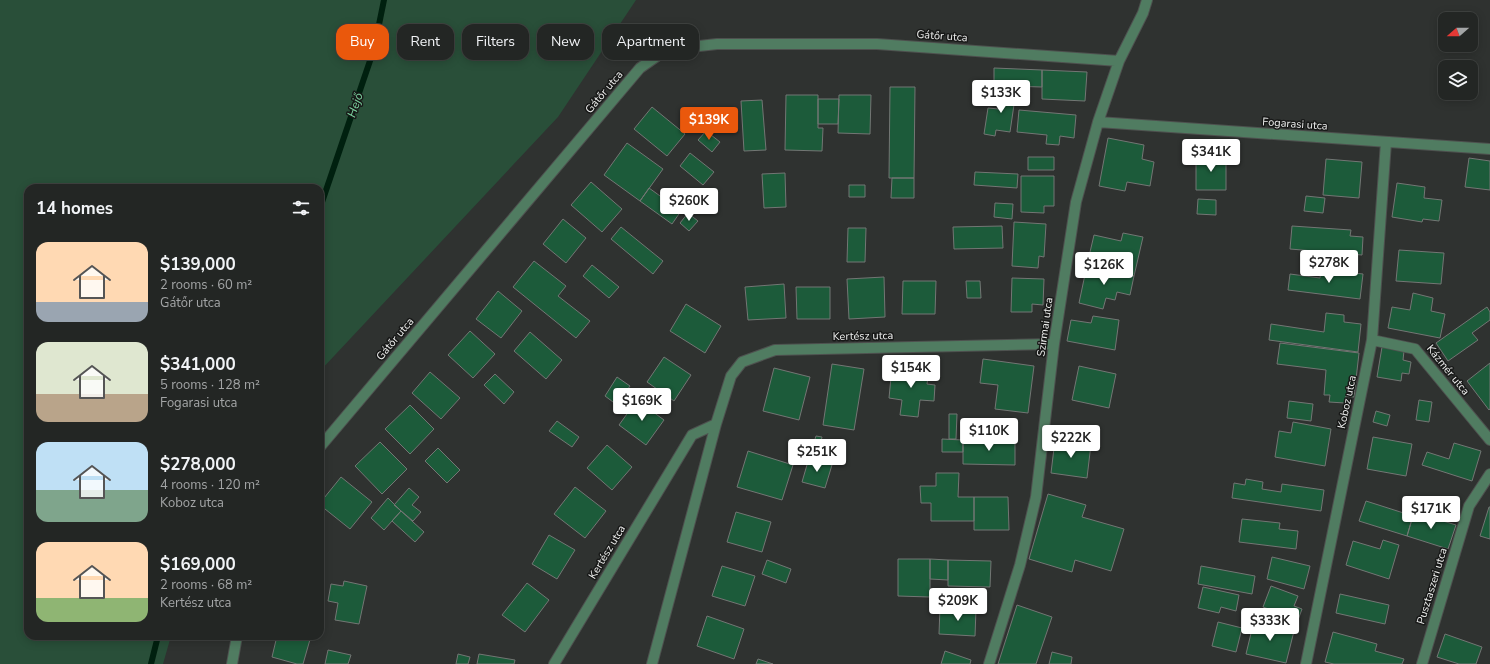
<!DOCTYPE html>
<html lang="en">
<head>
<meta charset="utf-8">
<style>
	:root { --surface:#232624; --page:#2f3231; --text:#f1f3f6; --muted:#a3a5a6; --line:#404341; --accent:#ea580c }
	body { margin:0; font-family:"Nunito Sans",sans-serif; background:var(--page); color:var(--text); height:100vh; display:flex; flex-direction:column; font-size:15px; white-space:nowrap }
	* { box-sizing:border-box; margin:0 }
	p { font-size:13px; color:var(--muted) }
	.icon { flex:none; width:22px; height:22px; fill:none; stroke:currentColor; stroke-width:2; stroke-linecap:round; stroke-linejoin:round }
	.map { position:relative; flex:1; overflow:hidden }
	.sheet { position:absolute; left:24px; top:184px; width:300px; height:456px; display:flex; flex-direction:column; background:var(--surface); border-radius:12px; box-shadow:0 2px 10px #0003,0 0 0 1px var(--line) }
	.sheet>* { flex:none }
	.top-card { position:absolute; left:336px; top:24px; width:380px; height:36px; display:flex; gap:8px }
	.needle { width:26px; rotate:250deg }
	.controls { position:absolute; left:1438px; top:12px; display:grid; gap:8px }
	.controls a { display:grid; place-items:center; width:40px; height:40px; border-radius:8px; background:var(--surface); box-shadow:0 2px 10px #0003,0 0 0 1px var(--line); font-size:20px }
	.price { position:absolute; translate:-50% -34px; padding:0 9px; border-radius:4px; background:#fff; color:#222; font-size:13px; line-height:26px; filter:drop-shadow(0 1px 2px #0008) }
	.price::after { content:''; position:absolute; left:50%; top:24px; width:12px; height:9px; margin-left:-6px; background:inherit; clip-path:polygon(0 0,100% 0,50% 100%) }
	.price.active { background:var(--accent); color:#fff }
	ul { padding:0; list-style:none }
	li { display:flex; align-items:center; gap:12px; height:100px; padding:0 12px }
	li span { display:grid; place-items:center; flex:none; width:112px; height:80px; border-radius:12px; color:#555 }
	li>.icon { margin-inline-start:auto }
	span .icon { width:48px; height:48px; fill:#fffc; stroke-width:1 }
	li b { font-size:17px }
	h2 { display:flex; justify-content:space-between; align-items:center; height:48px; padding:0 12px; font-size:17px }
	.tag { padding:0 14px; border-radius:12px; background:var(--surface); box-shadow:0 2px 10px #0003,0 0 0 1px var(--line); font-size:14px; line-height:36px }
	.tag.active { background:var(--accent); color:#fff }
	.map>svg:first-child { display:block }
	.green { fill:#294f39 }
	.lines { fill:none; stroke-linecap:round; stroke-linejoin:round }
	.stream { stroke:#00200f; stroke-width:6 }
	.building { fill:#1c5b3a; stroke:#737674 }
	.minor-casing { stroke:#4e514f; stroke-width:12 }
	.minor { stroke:#507c61; stroke-width:10 }
	.labels { text-anchor:middle; dominant-baseline:central; stroke-width:3; stroke-linejoin:round; paint-order:stroke }
	.street-label { font-size:11px; fill:#f0f1f0; stroke:#181918 }
	.water-label { font-size:12px; font-style:italic; fill:#7cd5a1; stroke:#181918 }
</style>
</head>
<body>
<div class="map">
<svg width="1490" height="664" viewBox="0 0 1490 664">
	<rect width="100%" height="100%" fill="#2f3230"/>
	<path class="green" d="M0 0H636L558 117 320 371V188H28V636H171L163 664H0Z"/>
	<g class="lines">
		<path class="stream" d="M320 208 374 49 384 0
			M151 664 158 636"/>
	</g>
	<path class="building" d="M994 68 1042 70V87L1010 86V82L994 81Z
		M1042 70 1087 72 1085 101 1042 99Z
		M890 87H915L914 178H889Z
		M1002 89 1016 91 1010 132 996 130 995 136 984 134 988 108 999 109Z
		M786 95H818V128H823L822 151 785 150Z
		M839 95H871L870 134 838 133Z
		M818 99H839L838 124H818Z
		M762 100 766 150 744 151 741 101Z
		M652 107 685 134 667 156 634 129Z
		M1019 110 1076 115 1074 138 1060 136 1059 145 1046 144 1047 135 1017 132Z
		M706 131 720 142 712 152 698 140Z
		M1108 138 1144 145 1142 159 1154 162 1150 186 1127 182 1125 191 1099 186Z
		M627 143 663 169 640 201 604 175Z
		M690 153 714 172 703 185 680 166Z
		M1196 156H1226V190H1196Z
		M1028 157H1054V170H1028Z
		M1469 158 1490 161V190L1465 187Z
		M1326 159 1362 162 1359 198 1323 195Z
		M975 172 1018 174 1017 188 974 185Z
		M785 173 786 207 764 208 762 174Z
		M1021 176H1054V206H1044V213L1021 212Z
		M892 178H914V198H891Z
		M591 182 622 209 602 232 571 205Z
		M1397 183 1425 187 1424 198 1442 200 1439 221 1423 219 1422 222 1392 217Z
		M849 185H865V197H849Z
		M649 188 681 211 672 224 640 201Z
		M1306 196 1325 198 1323 213 1304 211Z
		M1198 199 1216 200V215L1197 214Z
		M995 203 1013 204 1012 219 994 217Z
		M688 213 698 221 689 231 680 223Z
		M563 219 586 238 566 263 543 244Z
		M1014 222 1046 224 1044 257 1039 256 1038 268 1012 266Z
		M1002 226 1003 248 954 249 953 227Z
		M1292 226 1351 230 1350 236 1363 237 1362 255 1290 249Z
		M621 227 663 261 653 274 611 239Z
		M848 228H866L865 262H847Z
		M1123 233 1143 237 1134 276 1087 265 1094 235 1121 241Z
		M1399 250 1444 253 1441 284 1396 281Z
		M534 261 566 286 558 296 590 321 576 338 513 287Z
		M592 265 619 287 609 298 583 276Z
		M1087 265 1134 276 1130 295 1117 292 1115 300 1106 298 1103 309 1079 303Z
		M1321 269 1363 274 1360 299 1288 290 1290 274 1320 278Z
		M884 277 885 317 849 319 847 279Z
		M1012 278 1044 279 1043 305 1032 304V312H1011Z
		M903 281H936L935 314H902Z
		M966 281H980L981 298H967Z
		M784 284 786 318 748 320 745 287Z
		M796 287H830V319H797Z
		M498 291 522 311 501 338 476 319Z
		M1413 293 1433 298 1431 311 1445 314 1440 338 1388 328 1392 307 1410 310Z
		M686 304 721 326 705 353 670 331Z
		M1487 307 1490 312V320L1472 333 1478 340 1448 361 1436 343Z
		M1326 313 1344 315V322L1361 324 1358 352 1269 340 1271 324 1324 332Z
		M1093 316 1119 320 1115 350 1067 341 1071 320 1091 323Z
		M470 331 495 354 473 378 448 355Z
		M530 332 562 360 546 379 514 351Z
		M1280 343 1359 353 1354 397 1346 396 1345 403 1329 402 1330 395H1324L1326 370 1277 364Z
		M1382 347 1404 351 1403 360 1411 362 1409 374 1402 373 1401 381 1377 377Z
		M664 357 691 375 674 401 647 382Z
		M983 359 1034 366 1028 413 995 409 998 385 980 383Z
		M1490 363V409L1489 410 1467 381Z
		M832 364 864 369 854 430 823 425Z
		M1079 366 1116 374 1109 408 1072 400Z
		M892 367 929 371 927 384 935 385 934 401 920 400 918 417 900 415 902 400 889 398Z
		M774 368 810 377 799 420 763 411Z
		M430 372 460 398 441 419 412 393Z
		M495 374 514 392 504 404 484 385Z
		M617 377 630 386 617 405 605 396Z
		M637 400 664 420 646 445 619 425Z
		M1419 400 1432 402 1429 422 1416 420Z
		M1289 401 1313 404 1311 421 1287 418Z
		M410 405 434 429 410 454 385 429Z
		M1376 411 1390 415 1387 426 1373 422Z
		M949 414H957L956 439H949Z
		M557 421 579 437 572 447 549 431Z
		M1293 422 1331 429 1325 466 1275 457 1279 431 1291 433Z
		M816 436 822 437 820 445 836 450 832 465 809 458Z
		M1373 437 1412 444 1406 476 1367 469Z
		M942 439 963 440V452H942Z
		M963 440 1015 441V465L963 464Z
		M1055 440 1091 444 1087 478 1051 473Z
		M380 442 407 469 382 494 355 466Z
		M1454 443 1481 451 1472 481 1422 465 1427 452 1449 459Z
		M607 445 632 467 612 490 587 468Z
		M438 448 460 470 447 483 425 461Z
		M748 451 793 465 782 500 737 487Z
		M809 458 832 465 825 488 802 482Z
		M936 473H959L958 497H974V521H931V503H921L920 486H936Z
		M341 477 372 502 350 529 320 505V503Z
		M1246 479 1263 482 1262 489 1281 492 1282 484 1324 490 1321 511 1232 498 1234 483 1245 485Z
		M575 487 606 511 585 538 554 514Z
		M409 488 419 497 412 505 421 512 413 521 394 505Z
		M1048 494 1086 505 1082 517 1124 529 1111 571 1075 560 1072 572 1029 559Z
		M974 497H1008L1009 530H974Z
		M388 498 401 511 384 530 371 518Z
		M1366 501 1413 516 1407 536 1359 521Z
		M1489 507H1490V539L1480 536Z
		M401 511 424 532 415 542 392 521Z
		M736 512 771 522 762 552 727 542Z
		M1414 512 1456 525 1448 549 1407 536Z
		M1242 519 1280 523 1279 529 1298 531 1296 549 1239 542Z
		M549 535 575 550 557 579 532 564Z
		M1383 540 1399 545 1389 579 1346 565 1353 541 1380 549Z
		M1272 557 1310 566 1304 589 1267 579Z
		M898 559H930V597L898 596Z
		M930 559 948 560V580L930 579Z
		M767 560 791 569 786 583 762 574Z
		M948 560 991 561 990 587 948 586Z
		M722 566 755 576 745 606 712 596Z
		M1201 566 1255 576 1252 594 1198 584Z
		M344 581 367 586 359 624 335 620 338 603 328 601 331 584 343 586Z
		M527 583 549 600 525 632 502 615Z
		M1271 586 1298 596 1294 606 1302 609 1298 620 1263 607Z
		M1203 587 1239 595 1236 611 1221 607 1219 613 1198 608Z
		M1340 594 1389 605 1385 624 1336 613Z
		M1017 605 1052 617 1036 664H998Z
		M940 607 976 609 975 636 939 634Z
		M707 616 744 629 734 659 697 646Z
		M1254 621 1294 631 1286 663 1246 654Z
		M1218 622 1242 628 1236 652 1212 646Z
		M1333 632 1377 644 1375 651 1404 659 1402 664H1334L1325 662Z
		M1445 634 1482 647 1476 664H1459L1437 657Z
		M277 636H311L303 664H297L272 657Z
		M328 650 351 655 348 664H325Z
		M945 651 971 660 970 664H941Z
		M1052 652 1072 657 1071 664H1049Z
		M458 654 470 657 468 664H456Z
		M479 654 515 660 514 664H477Z
		M758 659 773 664H756Z"/>
	<g class="lines">
		<defs>
			<path id="minor" d="M1098 122 1490 149
				M1372 340 1415 349 1490 440
				M320 447 640 68 660 54 681 48 717 44H877L1119 61
				M232 664 237 636
				M554 664 692 435 716 424
				M652 664 716 424 731 376 742 362 775 350 1054 344
				M989 664 1020 565 1036 497 1054 344 1076 202 1098 122 1119 61 1143 13 1147 0
				M1306 664 1372 340 1386 142
				M1422 664 1469 506 1490 474"/>
		</defs>
		<use href="#minor" class="minor-casing"/>
		<use href="#minor" class="minor"/>
	</g>
	<g class="labels">
		<g class="street-label">
			<text transform="translate(942 36) rotate(4)">Gátőr utca</text>
			<text transform="translate(604 92) rotate(-50)">Gátőr utca</text>
			<text transform="translate(1295 124) rotate(4)">Fogarasi utca</text>
			<text transform="translate(1045 327) rotate(-82)">Szirmai utca</text>
			<text transform="translate(863 336) rotate(-1)">Kertész utca</text>
			<text transform="translate(395 339) rotate(-50)">Gátőr utca</text>
			<text transform="translate(1448 370) rotate(51)">Kázmér utca</text>
			<text transform="translate(1347 402) rotate(-78)">Koboz utca</text>
			<text transform="translate(607 552) rotate(-59)">Kertész utca</text>
			<text transform="translate(1432 586) rotate(-73)">Pusztaszeri utca</text>
		</g>
		<g class="water-label">
			<text transform="translate(355 105) rotate(-71)">Hejő</text>
		</g>
	</g>
</svg>
<div class="controls">
<a><svg class="needle" viewBox="-14 -14 28 28"><path d="M0-13l5 13h-10z" fill="#e53935"/><path d="M0 13l5-13h-10z" fill="#a3a5a6"/></svg></a>
<a><svg class="icon" aria-label="layers" viewBox="0 0 24 24"><path d="M12 4l9 5-9 5-9-5zM3 14l9 5 9-5"/></svg></a>
</div>
<b class="price" style="left:1001px;top:114px">$133K</b>
<b class="price active" style="left:709px;top:141px">$139K</b>
<b class="price" style="left:1211px;top:173px">$341K</b>
<b class="price" style="left:689px;top:222px">$260K</b>
<b class="price" style="left:1329px;top:284px">$278K</b>
<b class="price" style="left:1104px;top:286px">$126K</b>
<b class="price" style="left:911px;top:389px">$154K</b>
<b class="price" style="left:642px;top:422px">$169K</b>
<b class="price" style="left:989px;top:452px">$110K</b>
<b class="price" style="left:1071px;top:459px">$222K</b>
<b class="price" style="left:817px;top:473px">$251K</b>
<b class="price" style="left:1431px;top:530px">$171K</b>
<b class="price" style="left:958px;top:622px">$209K</b>
<b class="price" style="left:1270px;top:642px">$333K</b>
<div class="top-card">
<a class="tag active">Buy</a>
<a class="tag">Rent</a>
<a class="tag">Filters</a>
<a class="tag">New</a>
<a class="tag">Apartment</a>
</div>
<section class="sheet">
<h2>14 homes<svg class="icon" aria-label="filters" viewBox="0 0 24 24"><path d="M4 7h16M4 17h16"/><circle cx="9" cy="7" r="2"/><circle cx="15" cy="17" r="2"/></svg></h2>
<ul>
<li><span style="background:linear-gradient(#ffd9b3 75%,#9aa5b1 0)"><svg class="icon" aria-label="home" viewBox="0 0 24 24"><path d="M3 11l9-7 9 7M6 9v11h12V9"/></svg></span><div><b>$139,000</b><p>2 rooms · 60 m²</p><p>Gátőr utca</p></div></li>
<li><span style="background:linear-gradient(#dfe7d0 65%,#b9a48a 0)"><svg class="icon" aria-label="home" viewBox="0 0 24 24"><path d="M3 11l9-7 9 7M6 9v11h12V9"/></svg></span><div><b>$341,000</b><p>5 rooms · 128 m²</p><p>Fogarasi utca</p></div></li>
<li><span style="background:linear-gradient(#bfe0f5 60%,#7fa58c 0)"><svg class="icon" aria-label="home" viewBox="0 0 24 24"><path d="M3 11l9-7 9 7M6 9v11h12V9"/></svg></span><div><b>$278,000</b><p>4 rooms · 120 m²</p><p>Koboz utca</p></div></li>
<li><span style="background:linear-gradient(#ffd9b3 70%,#8fb573 0)"><svg class="icon" aria-label="home" viewBox="0 0 24 24"><path d="M3 11l9-7 9 7M6 9v11h12V9"/></svg></span><div><b>$169,000</b><p>2 rooms · 68 m²</p><p>Kertész utca</p></div></li>
</ul>
</section>
</div>
</body>
</html>
